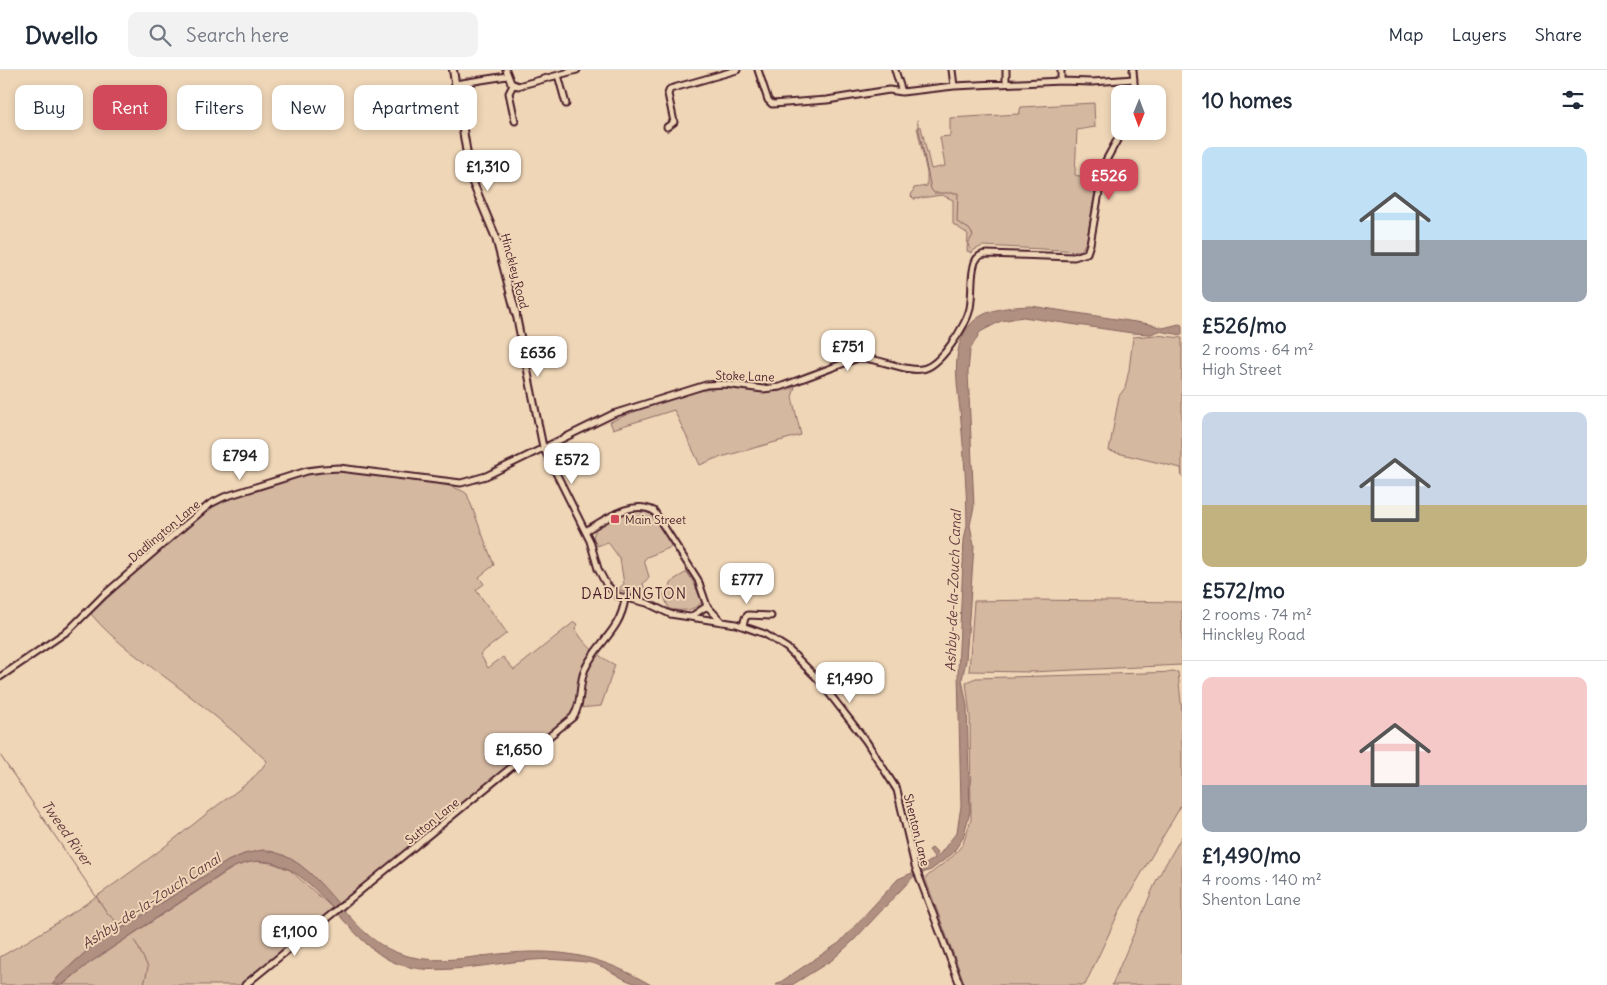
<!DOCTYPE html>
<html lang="en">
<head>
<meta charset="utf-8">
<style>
	:root { --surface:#fff; --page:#f2f2f3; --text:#1f2937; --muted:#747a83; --line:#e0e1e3; --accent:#d1495b }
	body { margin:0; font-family:Delius,sans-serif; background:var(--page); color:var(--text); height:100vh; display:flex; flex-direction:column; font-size:19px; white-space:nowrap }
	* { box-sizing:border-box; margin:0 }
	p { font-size:16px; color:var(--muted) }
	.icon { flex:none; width:28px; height:28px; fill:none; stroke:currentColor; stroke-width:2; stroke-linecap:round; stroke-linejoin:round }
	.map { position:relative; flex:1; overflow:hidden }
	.side { display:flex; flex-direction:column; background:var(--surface); width:425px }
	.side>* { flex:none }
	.hud { position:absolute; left:15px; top:15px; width:475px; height:45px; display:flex; gap:10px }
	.needle { width:32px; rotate:181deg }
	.tools { position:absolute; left:1111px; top:15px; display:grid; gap:10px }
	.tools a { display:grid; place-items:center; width:55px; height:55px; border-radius:10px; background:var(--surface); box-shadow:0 2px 8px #0003; font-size:25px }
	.price { position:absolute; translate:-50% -42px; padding:0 11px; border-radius:10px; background:#fff; color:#222; font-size:16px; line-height:32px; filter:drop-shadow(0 1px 2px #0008) }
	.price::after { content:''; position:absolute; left:50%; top:30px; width:15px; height:11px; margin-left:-8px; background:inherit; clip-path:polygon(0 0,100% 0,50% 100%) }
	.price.current { background:var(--accent); color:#fff }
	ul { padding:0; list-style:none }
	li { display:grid; align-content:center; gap:10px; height:265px; padding:0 20px }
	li+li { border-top:1px solid var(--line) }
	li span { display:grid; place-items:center; height:155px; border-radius:10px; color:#555 }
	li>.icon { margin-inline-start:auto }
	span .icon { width:90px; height:90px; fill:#fffc; stroke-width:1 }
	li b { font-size:21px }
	h2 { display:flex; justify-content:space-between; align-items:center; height:60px; padding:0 20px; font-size:21px }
	.tag { padding:0 18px; border-radius:10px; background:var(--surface); box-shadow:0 2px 8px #0003; font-size:18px; line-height:45px }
	.tag.current { background:var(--accent); color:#fff }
	header { display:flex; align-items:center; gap:30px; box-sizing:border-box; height:70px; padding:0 25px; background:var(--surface); border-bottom:1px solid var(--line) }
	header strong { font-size:24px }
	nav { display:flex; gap:28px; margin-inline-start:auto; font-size:18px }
	.search { width:350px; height:45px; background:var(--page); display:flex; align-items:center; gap:12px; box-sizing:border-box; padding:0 18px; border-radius:10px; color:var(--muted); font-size:19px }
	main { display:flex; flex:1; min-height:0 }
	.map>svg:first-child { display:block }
	.green { fill:#d4b8a0; stroke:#8f6c66 }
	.water { fill:#b09081; stroke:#87635f }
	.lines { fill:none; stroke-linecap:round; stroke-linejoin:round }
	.stream { stroke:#87635f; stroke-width:1 }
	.minor-casing { stroke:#4a1f2b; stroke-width:9 }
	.tertiary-casing { stroke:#4a1f2b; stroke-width:10 }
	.minor { stroke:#efd6b7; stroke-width:5 }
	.tertiary { stroke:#efd6b7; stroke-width:6 }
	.poi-dot { fill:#d1495b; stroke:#efd6b7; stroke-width:2 }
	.labels { text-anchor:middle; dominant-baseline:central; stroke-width:4; stroke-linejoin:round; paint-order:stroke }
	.street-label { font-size:12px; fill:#4a1f2b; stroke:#efd6b7 }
	.poi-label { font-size:12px; fill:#4a1f2b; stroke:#efd6b7; text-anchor:start }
	.water-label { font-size:14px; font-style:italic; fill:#643b40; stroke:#efd6b7 }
	.quarter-label { font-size:15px; letter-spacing:1px; fill:#4a1f2b; stroke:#efd6b7 }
</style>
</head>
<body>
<header>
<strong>Dwello</strong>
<div class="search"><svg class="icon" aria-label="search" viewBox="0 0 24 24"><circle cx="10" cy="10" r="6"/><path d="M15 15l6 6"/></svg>Search here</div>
<nav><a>Map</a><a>Layers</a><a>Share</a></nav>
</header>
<main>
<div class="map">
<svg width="1182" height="915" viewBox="0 0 1182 915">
	<rect width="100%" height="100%" fill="#efd6b7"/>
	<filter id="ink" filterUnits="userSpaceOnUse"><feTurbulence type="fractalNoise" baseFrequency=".02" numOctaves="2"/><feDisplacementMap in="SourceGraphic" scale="10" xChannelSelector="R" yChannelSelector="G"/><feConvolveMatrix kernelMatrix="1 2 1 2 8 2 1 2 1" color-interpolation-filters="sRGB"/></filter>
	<g filter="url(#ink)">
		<path class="green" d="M1094 33 1095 57 1077 60 1075 105 1097 110 1087 170 1081 181 983 176 974 180 972 183 967 181 968 164 953 154V130L942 125 914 129 911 126 914 118 927 116V103L917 57H921L931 99 945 96 940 67 950 66V48L1019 44 1021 37Z
			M1156 265 1182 268V407L1181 398 1109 381 1119 326 1125 318 1129 300 1133 267Z
			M795 317 792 327 801 365 714 389 700 395 674 340 613 359 610 352C644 337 685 320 723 318 748 317 771 327 795 317Z
			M316 401C342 400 451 409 467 424L494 495 479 507 484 514 476 520 507 563 480 584 488 598 503 587 514 600 574 552 578 555 575 558C584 575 598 586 615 595L601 636 579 638 573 647 340 838C309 800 281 764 228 791L89 879 60 905 52 915H0V887C75 845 143 795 210 741 229 726 254 712 267 691 237 664 205 637 173 613 144 591 114 572 91 544L143 494 218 432Z
			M639 437 653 442 674 476 647 487 644 490 649 507 643 514 647 524 643 529 618 519 624 514 620 489 608 472 597 476 593 467 596 458 630 439Z
			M687 502 694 513 702 532C693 542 681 541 669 539L663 524 675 509Z
			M1034 530 1182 532V595L1031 602 969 601 974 531Z
			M1178 602 1182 642V734L1119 842 1085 915H965L925 808 953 786 963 774 971 750 970 646 966 612 976 608Z
			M1182 766V915H1112L1157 809Z
			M254 791 272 793 290 800 336 841 245 915H63L88 894 225 803 236 796Z"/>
		<path class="water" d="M1031 236 1149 254 1163 258 1179 254 1182 255V265L1158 261 1151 264 1132 263 1023 247 1001 251 980 262 970 280 968 302 974 437 970 455 974 476 966 591 962 609 967 636 970 742 963 768 952 784 931 800 914 806 853 871 832 890 792 915H776L839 873 898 809 912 803 935 788 929 780 932 778 939 785 957 762 961 736 958 600 964 470 967 455C967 421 964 385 961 351 959 321 948 280 970 255 984 238 1011 237 1031 236Z
			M262 780C321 784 343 864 398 883 432 895 464 888 499 884 560 878 598 884 651 915 625 915 618 903 596 894 586 891 572 891 562 890 509 885 435 914 389 890 334 861 299 758 225 802L88 894 62 915H52L60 905 89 879 228 791 244 784Z"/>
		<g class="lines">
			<path class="stream" d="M917 50 931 119 934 123H958L957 152 969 159 973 165 968 174 970 179
				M0 685 108 844 117 852
				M135 871 148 897 144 915"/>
			<defs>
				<path id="minor" d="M506 0 511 13 518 16 577 0
					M758 0 768 30 772 34 827 30 889 20 902 22 954 16 1061 11 1092 12 1134 9
					M895 0 902 22
					M952 0 954 16
					M1133 0 1135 24
					M558 5 566 34
					M1061 11V0
					M1006 13V0
					M455 14 507 6
					M513 15 509 23 515 51
					M667 57 674 52 668 24 670 19 737 0
					M516 244 543 377 590 471 598 499 606 514 618 526 647 533 670 544 736 554 765 564 787 578 818 609 866 671 897 720 915 796 960 915
					M585 461C605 450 631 429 654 441L698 510 707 536 692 546
					M707 536 722 552
					M743 556 745 548 748 545 771 546
					M0 607 69 560 104 525 178 461 210 434 224 427 307 401 322 399 339 398 461 413 486 406 613 344 706 315 725 314 763 319 780 317 858 288C879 287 903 302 922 299 940 297 967 254 970 238 973 223 970 206 975 192 977 187 981 184 987 184L1074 187 1087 183 1090 174 1104 94 1122 61
					M245 915 573 647C583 632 578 615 585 599 598 571 620 562 625 529"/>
				<path id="tertiary" d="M453 0 471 108 496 168 516 244"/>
			</defs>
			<use href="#minor" class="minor-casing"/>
			<use href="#tertiary" class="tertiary-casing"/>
			<use href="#minor" class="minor"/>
			<use href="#tertiary" class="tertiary"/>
		</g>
	</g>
	<rect class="poi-dot" x="610" y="444" width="10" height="10" rx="2.5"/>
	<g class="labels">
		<g class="street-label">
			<text transform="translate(515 201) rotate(75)">Hinckley Road</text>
			<text transform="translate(745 306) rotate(2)">Stoke Lane</text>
			<text transform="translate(164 461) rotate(-40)">Dadlington Lane</text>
			<text transform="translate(432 751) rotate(-39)">Sutton Lane</text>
			<text transform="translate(917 760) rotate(76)">Shenton Lane</text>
		</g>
		<g class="poi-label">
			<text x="625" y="449">Main Street</text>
		</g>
		<g class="water-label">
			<text transform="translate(953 521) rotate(-88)">Ashby-de-la-Zouch Canal</text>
			<text transform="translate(67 763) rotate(55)">Tweed River</text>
			<text transform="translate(151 831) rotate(-33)">Ashby-de-la-Zouch Canal</text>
		</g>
		<g class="quarter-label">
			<text x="634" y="523">DADLINGTON</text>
		</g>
	</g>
</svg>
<div class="tools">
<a><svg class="needle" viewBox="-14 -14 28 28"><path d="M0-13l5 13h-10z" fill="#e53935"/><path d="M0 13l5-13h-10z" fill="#747a83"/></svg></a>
</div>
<b class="price" style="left:488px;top:122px">£1,310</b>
<b class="price current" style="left:1109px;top:131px">£526</b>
<b class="price" style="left:848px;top:302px">£751</b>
<b class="price" style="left:538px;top:308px">£636</b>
<b class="price" style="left:240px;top:411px">£794</b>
<b class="price" style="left:572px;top:415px">£572</b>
<b class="price" style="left:747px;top:535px">£777</b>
<b class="price" style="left:850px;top:634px">£1,490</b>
<b class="price" style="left:519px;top:705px">£1,650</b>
<b class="price" style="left:295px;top:887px">£1,100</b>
<div class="hud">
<a class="tag">Buy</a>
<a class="tag current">Rent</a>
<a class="tag">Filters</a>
<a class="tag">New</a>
<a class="tag">Apartment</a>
</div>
</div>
<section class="side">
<h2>10 homes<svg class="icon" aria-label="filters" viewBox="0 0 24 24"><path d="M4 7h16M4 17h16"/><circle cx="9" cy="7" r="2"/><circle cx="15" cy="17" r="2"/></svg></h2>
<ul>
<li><span style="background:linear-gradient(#bfe0f5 60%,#9aa5b1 0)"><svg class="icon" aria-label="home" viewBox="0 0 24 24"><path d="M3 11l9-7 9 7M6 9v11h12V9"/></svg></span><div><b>£526/mo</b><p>2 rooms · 64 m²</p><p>High Street</p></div></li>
<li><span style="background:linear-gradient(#c9d6e8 60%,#c2b280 0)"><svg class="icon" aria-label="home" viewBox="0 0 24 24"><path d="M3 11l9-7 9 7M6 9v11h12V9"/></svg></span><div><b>£572/mo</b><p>2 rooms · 74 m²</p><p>Hinckley Road</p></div></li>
<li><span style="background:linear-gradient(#f6c9c9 70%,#9aa5b1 0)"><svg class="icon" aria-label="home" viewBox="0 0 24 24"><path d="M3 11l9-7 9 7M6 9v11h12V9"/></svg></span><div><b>£1,490/mo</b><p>4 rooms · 140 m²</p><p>Shenton Lane</p></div></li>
</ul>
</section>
</main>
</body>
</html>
